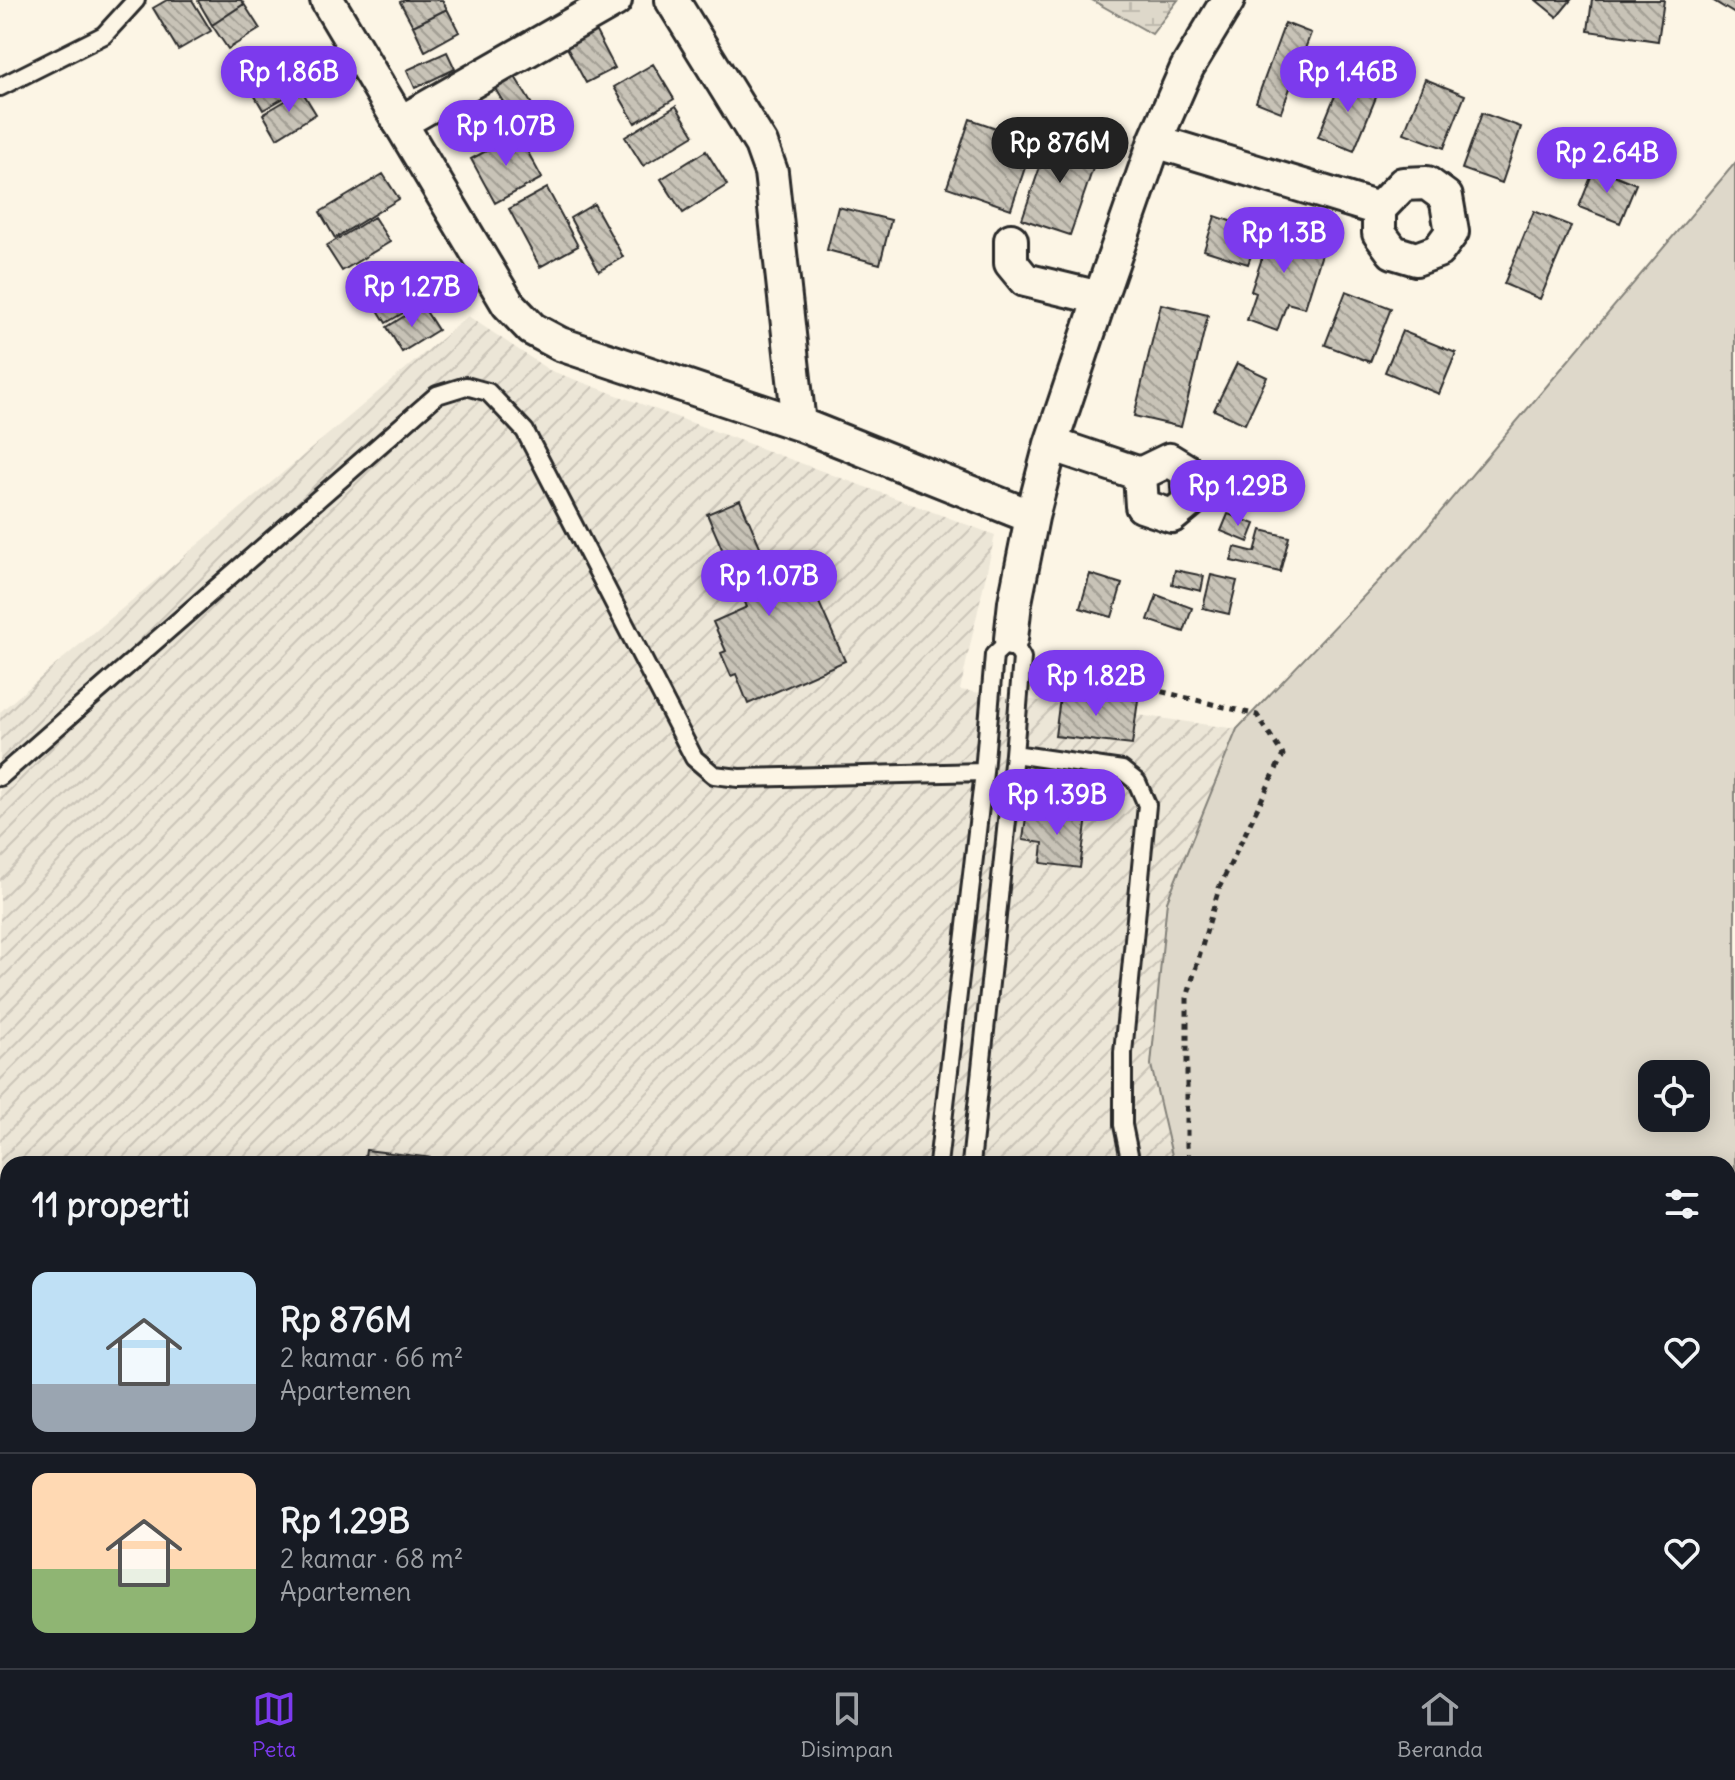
<!DOCTYPE html>
<html lang="id">
<head>
<meta charset="utf-8">
<style>
	:root { --surface:#171b24; --page:#20242c; --text:#f1f3f6; --muted:#9ea1a6; --line:#363941; --accent:#7c3aed }
	body { margin:0; font-family:Delius,sans-serif; background:var(--page); color:var(--text); height:100vh; display:flex; flex-direction:column; font-size:30px; white-space:nowrap }
	* { box-sizing:border-box; margin:0 }
	p { font-size:26px; color:var(--muted) }
	.icon { flex:none; width:44px; height:44px; fill:none; stroke:currentColor; stroke-width:2; stroke-linecap:round; stroke-linejoin:round }
	.map { position:relative; flex:1; overflow:hidden }
	.drawer { position:absolute; left:0px; top:1156px; width:1736px; height:512px; display:flex; flex-direction:column; background:var(--surface); border-radius:24px 24px 0 0; box-shadow:0 4px 20px #0003 }
	.drawer>* { flex:none }
	.fabs { position:absolute; left:1638px; top:1060px; display:grid; gap:16px }
	.fabs a { display:grid; place-items:center; width:72px; height:72px; border-radius:16px; background:var(--surface); box-shadow:0 4px 20px #0003; font-size:40px }
	.price { position:absolute; translate:-50% -68px; padding:0 18px; border-radius:28px; background:var(--accent); color:#fff; font-size:26px; line-height:52px; filter:drop-shadow(0 2px 4px #0008) }
	.price::after { content:''; position:absolute; left:50%; top:48px; width:24px; height:18px; margin-left:-12px; background:inherit; clip-path:polygon(0 0,100% 0,50% 100%) }
	.price.on { background:#222; color:#fff }
	ul { padding:0; list-style:none }
	li { display:flex; align-items:center; gap:24px; height:200px; padding:0 32px }
	li+li { border-top:2px solid var(--line) }
	li span { display:grid; place-items:center; flex:none; width:224px; height:160px; border-radius:16px; color:#555 }
	li>.icon { margin-inline-start:auto }
	span .icon { width:96px; height:96px; fill:#fffc; stroke-width:1 }
	li b { font-size:34px }
	h2 { display:flex; justify-content:space-between; align-items:center; height:96px; padding:0 32px; font-size:34px }
	.tab-bar { display:flex; justify-content:space-around; align-items:center; height:112px; border-top:2px solid var(--line); background:var(--surface); font-size:22px; color:var(--muted) }
	.tab-bar a { display:grid; justify-items:center; gap:4px }
	.tab-bar .on { color:var(--accent) }
	.map>svg:first-child { display:block }
	.industrial { fill:url(#industrial-furrows) }
	.grass { fill:#ded8ca; stroke:#84827a; stroke-width:2; fill-rule:evenodd }
	.wetland { fill:url(#wetland-marsh); stroke:#84827a; stroke-width:2 }
	.building { fill:url(#building-back-hatch); stroke:#2b2b2b; stroke-width:2 }
	.lines { fill:none; stroke-linecap:round; stroke-linejoin:round }
	.lane-casing { stroke:#2b2b2b; stroke-width:22 }
	.street-casing { stroke:#2b2b2b; stroke-width:38 }
	.path { stroke:#2b2b2b; stroke-width:5; stroke-dasharray:6 6; stroke-linecap:butt }
	.lane { stroke:#fcf5e5; stroke-width:16 }
	.street { stroke:#fcf5e5; stroke-width:32 }
</style>
</head>
<body>
<div class="map">
<svg width="1735" height="1668" viewBox="0 0 1735 1668">
	<defs>
		<pattern id="industrial-furrows" width="10" height="10" patternUnits="userSpaceOnUse" patternTransform="scale(2)"><rect width="10" height="10" fill="#ece6d7"/><path d="M-1 1l2-2M0 10L10 0M9 11l2-2" fill="none" stroke="#cbc5b9"/></pattern>
		<pattern id="wetland-marsh" width="20" height="14" patternUnits="userSpaceOnUse" patternTransform="scale(2)"><rect width="20" height="14" fill="#ded8ca"/><path d="M1 5h8M5 5V1M11 12h8M15 12V8" fill="none" stroke="#bfbaae"/></pattern>
		<pattern id="building-back-hatch" width="6" height="6" patternUnits="userSpaceOnUse" patternTransform="scale(2)"><rect width="6" height="6" fill="#c8c3b7"/><path d="M-1 5l2 2M0 0l6 6M5-1l2 2" fill="none" stroke="#a39f95"/></pattern>
	</defs>
	<rect width="100%" height="100%" fill="#fcf5e5"/>
	<filter id="ink" filterUnits="userSpaceOnUse"><feTurbulence type="fractalNoise" baseFrequency=".0125" numOctaves="2"/><feDisplacementMap in="SourceGraphic" scale="16" xChannelSelector="R" yChannelSelector="G"/><feConvolveMatrix kernelMatrix="1 2 1 2 8 2 1 2 1" color-interpolation-filters="sRGB"/></filter>
	<g filter="url(#ink)">
		<path class="industrial" d="M468 316 549 370 995 535 960 690 1237 729 1167 901 1151 1065 1174 1164H8V1660H1403L1409 1668H0V712Z"/>
		<path class="grass" d="M1735 163V1668H1409L1403 1660H1728V1164H1174L1151 1065 1167 901 1237 729 1410 548ZM1652 1074H1696V1118H1652Z"/>
		<path class="wetland" d="M1092 0H1178L1152 34Z"/>
		<path class="building" d="M167 0H192L211 31 178 50 153 8Z
			M199 0H241L244 4 212 25 198 1Z
			M405 0H442L447 9 413 26 400 2Z
			M1536 0H1571L1557 17Z
			M1592 0H1664L1658 41 1588 31Z
			M1712 0H1735V14Z
			M244 4 260 29 228 49 212 25Z
			M447 9 459 32 425 51 413 26Z
			M1285 23 1311 33 1281 112 1256 102Z
			M594 28 615 68 586 83 565 44Z
			M447 52 455 69 415 88 407 70Z
			M653 64 674 99 635 123 614 87Z
			M290 68 301 88 263 110 252 91Z
			M514 75 534 108 514 120 494 87Z
			M1343 76 1379 90 1354 151 1318 137Z
			M1425 79 1465 95 1444 148 1404 133Z
			M302 91 316 114 277 138 263 114Z
			M676 106 694 135 643 166 625 137Z
			M1482 113 1521 127 1502 183 1462 169Z
			M970 119 1034 141 1011 209 947 187Z
			M518 134 542 178 495 203 471 159Z
			M1051 135 1099 151 1070 235 1022 219Z
			M706 151 727 185 683 213 661 179Z
			M1595 167 1636 184 1620 223 1579 207Z
			M383 174 399 199 335 238 320 212Z
			M547 188 578 246 540 267 509 209Z
			M594 204 623 257 599 271 570 218Z
			M838 207 891 220 880 264 827 250Z
			M1534 211 1571 226 1540 299 1504 284Z
			M1215 216 1260 231 1248 264 1204 250Z
			M374 217 390 242 342 271 326 246Z
			M1273 225 1326 241 1305 308 1287 303 1277 331 1247 320 1256 293 1251 291Z
			M409 280 422 302 386 323 373 302Z
			M1346 291 1391 308 1370 362 1325 345Z
			M1161 304 1208 315 1181 427 1134 416Z
			M422 305 438 330 402 352 387 327Z
			M1402 331 1456 353 1439 394 1385 372Z
			M1237 363 1267 377 1245 424 1214 410Z
			M740 500 780 593 809 580 845 661 748 704 736 674 731 676 721 653 726 651 713 622 747 607 707 514Z
			M1228 514 1255 524 1248 542 1221 531Z
			M1261 530 1289 537 1280 572 1231 561 1235 547 1255 552Z
			M1175 570 1204 576 1201 591 1172 584Z
			M1090 574 1122 584 1112 617 1080 608Z
			M1211 575 1237 581 1229 614 1203 608Z
			M1157 595 1192 608 1184 632 1148 620Z
			M1061 690 1138 700 1132 745 1055 736Z
			M1027 809 1087 817 1080 868 1041 863 1043 843 1023 840Z
			M366 1150 474 1163 364 1164Z
			M277 1660H415L414 1668H276Z"/>
		<g class="lines">
			<defs>
				<path id="lane" d="M0 87 104 35 136 0
					M1014 754 1122 770 1137 782 1147 805 1123 1053V1125L1131 1164
					M0 777 437 395 466 386 488 392 525 431 694 758 714 775 739 778 984 772
					M938 1164 984 772 994 655 1011 639 1022 658 1014 754 971 1164
					M1349 1660 1354 1668
					M234 1668V1660
					M516 1668 517 1660
					M882 1668 883 1660
					M918 1668 919 1660"/>
				<path id="street" d="M327 0 508 304 532 329 560 344 799 424 1032 517
					M672 0 761 144 771 172 799 424
					M400 123 615 0
					M1155 141 1379 209
					M1427 183 1446 197 1452 232 1438 251 1416 259 1393 252 1379 233V209L1403 184Z
					M1011 240V263L1025 280 1100 298
					M1051 444 1140 474
					M1169 460 1187 471 1189 502 1172 516 1142 506 1140 474Z
					M1011 639 1015 602 1032 517 1051 444 1100 298 1155 141 1187 68 1228 0"/>
			</defs>
			<use href="#lane" class="lane-casing"/>
			<use href="#street" class="street-casing"/>
			<path class="path" d="M1045 663 1257 715 1283 755 1219 888 1187 998V1146L1190 1164
				M1401 1660 1406 1668"/>
			<use href="#lane" class="lane"/>
			<use href="#street" class="street"/>
		</g>
	</g>
</svg>
<div class="fabs">
<a><svg class="icon" aria-label="locate" viewBox="0 0 24 24"><circle cx="12" cy="12" r="6"/><path d="M12 2v4M12 18v4M2 12h4M18 12h4"/></svg></a>
</div>
<b class="price" style="left:289px;top:114px">Rp 1.86B</b>
<b class="price" style="left:1348px;top:114px">Rp 1.46B</b>
<b class="price" style="left:506px;top:168px">Rp 1.07B</b>
<b class="price on" style="left:1060px;top:185px">Rp 876M</b>
<b class="price" style="left:1607px;top:195px">Rp 2.64B</b>
<b class="price" style="left:1284px;top:275px">Rp 1.3B</b>
<b class="price" style="left:412px;top:329px">Rp 1.27B</b>
<b class="price" style="left:1238px;top:528px">Rp 1.29B</b>
<b class="price" style="left:769px;top:618px">Rp 1.07B</b>
<b class="price" style="left:1096px;top:718px">Rp 1.82B</b>
<b class="price" style="left:1057px;top:837px">Rp 1.39B</b>
<section class="drawer">
<h2>11 properti<svg class="icon" aria-label="filters" viewBox="0 0 24 24"><path d="M4 7h16M4 17h16"/><circle cx="9" cy="7" r="2"/><circle cx="15" cy="17" r="2"/></svg></h2>
<ul>
<li><span style="background:linear-gradient(#bfe0f5 70%,#9aa5b1 0)"><svg class="icon" aria-label="home" viewBox="0 0 24 24"><path d="M3 11l9-7 9 7M6 9v11h12V9"/></svg></span><div><b>Rp 876M</b><p>2 kamar · 66 m²</p><p>Apartemen</p></div><svg class="icon" aria-label="heart" viewBox="0 0 24 24"><path d="M12 20l-8-8c-3-5 5-10 8-4 3-6 11-1 8 4z"/></svg></li>
<li><span style="background:linear-gradient(#ffd9b3 60%,#8fb573 0)"><svg class="icon" aria-label="home" viewBox="0 0 24 24"><path d="M3 11l9-7 9 7M6 9v11h12V9"/></svg></span><div><b>Rp 1.29B</b><p>2 kamar · 68 m²</p><p>Apartemen</p></div><svg class="icon" aria-label="heart" viewBox="0 0 24 24"><path d="M12 20l-8-8c-3-5 5-10 8-4 3-6 11-1 8 4z"/></svg></li>
</ul>
</section>
</div>
<nav class="tab-bar">
<a class="on"><svg class="icon" aria-label="map" viewBox="0 0 24 24"><path d="M3 6l6-2 6 2 6-2v14l-6 2-6-2-6 2zM9 4v14M15 6v14"/></svg>Peta</a>
<a><svg class="icon" aria-label="saved" viewBox="0 0 24 24"><path d="M7 4h10v16l-5-4-5 4z"/></svg>Disimpan</a>
<a><svg class="icon" aria-label="home" viewBox="0 0 24 24"><path d="M3 11l9-7 9 7M6 9v11h12V9"/></svg>Beranda</a>
</nav>
</body>
</html>
